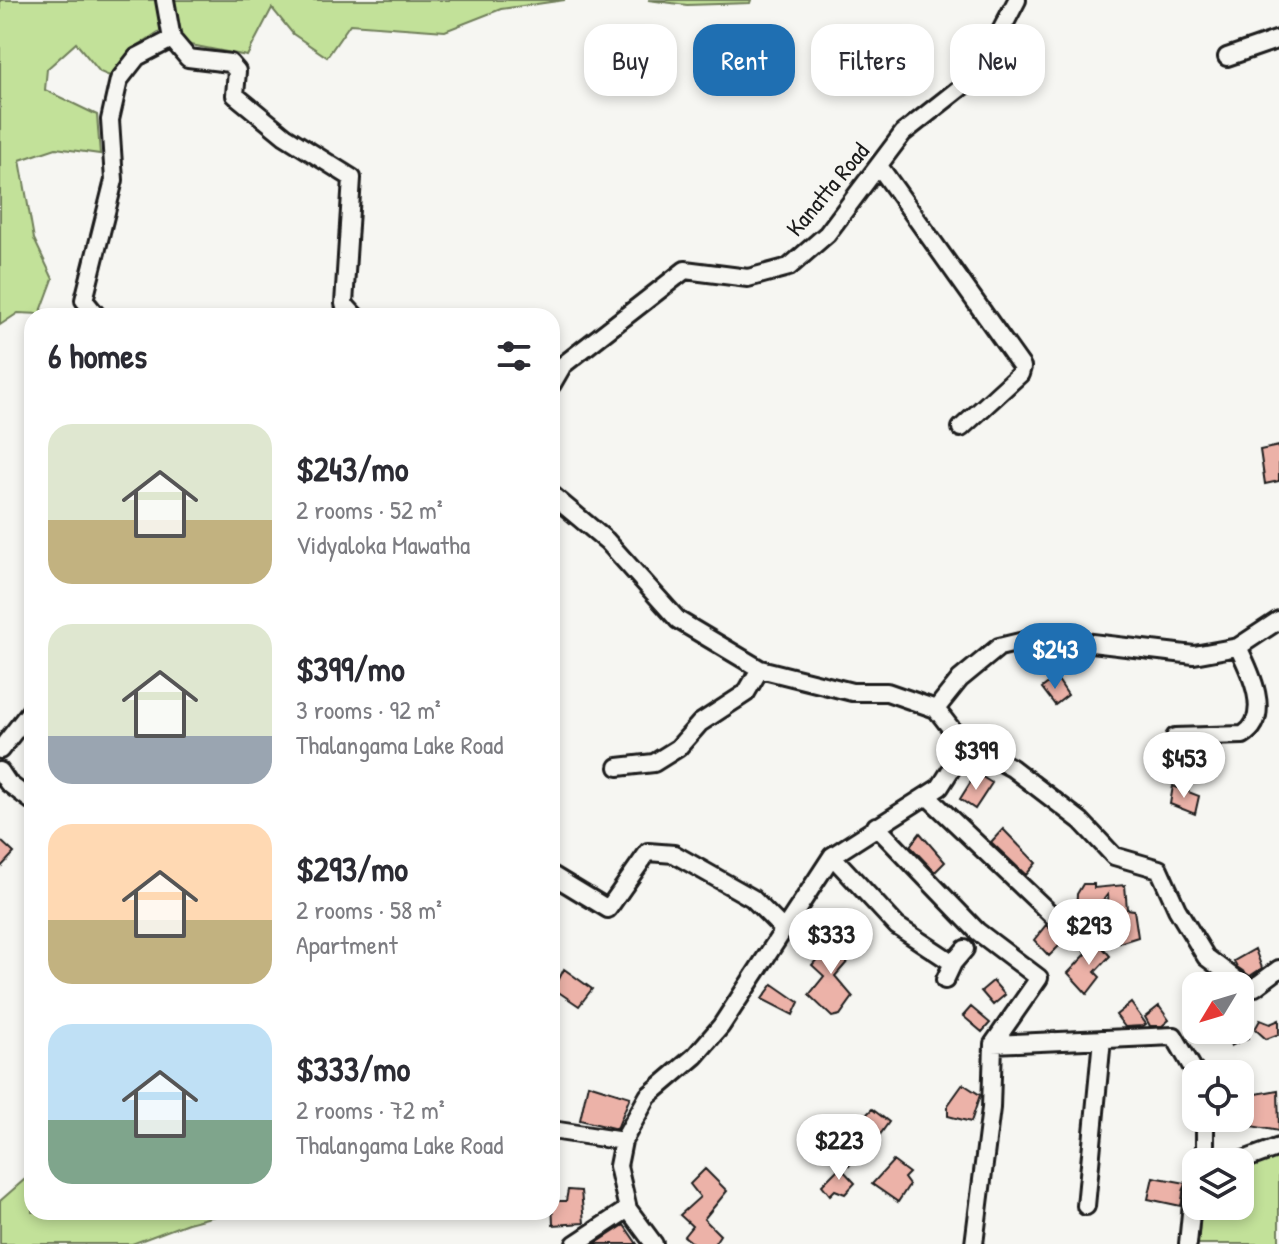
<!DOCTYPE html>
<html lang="en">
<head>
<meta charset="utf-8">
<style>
	:root { --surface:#fff; --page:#f2f2f3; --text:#2b2b33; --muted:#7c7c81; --accent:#1f6fb2 }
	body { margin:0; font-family:"Patrick Hand",sans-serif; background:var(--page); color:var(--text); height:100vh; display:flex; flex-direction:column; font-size:30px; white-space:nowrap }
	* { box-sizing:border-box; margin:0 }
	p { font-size:26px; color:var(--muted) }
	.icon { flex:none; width:44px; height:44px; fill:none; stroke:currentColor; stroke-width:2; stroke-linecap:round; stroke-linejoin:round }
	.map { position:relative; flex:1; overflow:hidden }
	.panel { position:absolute; left:24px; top:308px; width:536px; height:912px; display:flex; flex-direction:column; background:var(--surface); border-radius:24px; box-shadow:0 4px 12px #0003 }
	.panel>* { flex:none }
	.banner { position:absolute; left:584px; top:24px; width:574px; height:72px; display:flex; gap:16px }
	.needle { width:52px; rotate:232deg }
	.tools { position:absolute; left:1182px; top:972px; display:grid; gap:16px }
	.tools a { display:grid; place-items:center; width:72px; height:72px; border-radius:16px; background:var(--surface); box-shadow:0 4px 12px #0003; font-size:40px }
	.price { position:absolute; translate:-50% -68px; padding:0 18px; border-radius:28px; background:#fff; color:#222; font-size:26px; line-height:52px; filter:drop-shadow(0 2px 4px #0008) }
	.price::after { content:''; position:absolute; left:50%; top:48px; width:24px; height:18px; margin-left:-12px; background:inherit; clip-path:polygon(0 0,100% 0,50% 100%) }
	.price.selected { background:var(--accent); color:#fff }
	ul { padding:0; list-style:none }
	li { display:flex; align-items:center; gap:24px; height:200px; padding:0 24px }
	li span { display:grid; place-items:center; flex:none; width:224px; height:160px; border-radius:24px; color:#555 }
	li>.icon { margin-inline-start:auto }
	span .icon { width:96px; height:96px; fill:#fffc; stroke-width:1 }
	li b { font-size:34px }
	h2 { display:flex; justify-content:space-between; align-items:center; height:96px; padding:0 24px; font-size:34px }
	.pill { padding:0 28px; border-radius:24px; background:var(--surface); box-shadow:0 4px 12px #0003; font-size:28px; line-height:72px }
	.pill.selected { background:var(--accent); color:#fff }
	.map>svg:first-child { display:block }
	.green { fill:#c2e199; stroke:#6f7e5a; stroke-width:2 }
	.building { fill:#ecb2a8; stroke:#1c1c1c; stroke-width:2 }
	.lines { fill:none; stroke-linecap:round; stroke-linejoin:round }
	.minor-casing { stroke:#1c1c1c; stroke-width:22 }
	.minor { stroke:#f6f6f2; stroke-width:16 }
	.labels { text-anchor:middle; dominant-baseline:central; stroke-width:7; stroke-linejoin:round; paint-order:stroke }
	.street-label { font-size:24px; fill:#1c1c1c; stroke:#f6f6f2 }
</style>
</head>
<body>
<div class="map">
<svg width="1279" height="1244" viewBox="0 0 1279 1244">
	<rect width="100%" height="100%" fill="#f6f6f2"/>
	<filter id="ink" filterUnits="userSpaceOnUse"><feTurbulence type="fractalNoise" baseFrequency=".0125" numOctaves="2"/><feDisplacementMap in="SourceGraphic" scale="16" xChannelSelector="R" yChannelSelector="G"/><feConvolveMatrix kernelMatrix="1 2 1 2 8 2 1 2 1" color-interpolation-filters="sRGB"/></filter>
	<g filter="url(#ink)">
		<path class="green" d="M0 0H565L501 9 445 31 350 24 327 57 293 34 272 8 247 56 191 45 160 31 133 49 119 80 100 72 76 43 47 69 45 90 97 115 100 154 56 148 20 160 34 239 53 279 40 314 18 313 0 325Z
			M648 0H751L750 3 687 5Z
			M1279 1147V1244H1188L1196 1206H1240V1162Z
			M32 1173V1212H230L188 1223 132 1244H0V1201Z"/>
		<path class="building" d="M1279 446V481L1265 484 1260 450Z
			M1056 677 1068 695 1055 705 1042 688Z
			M979 775 992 783 975 809 960 799 972 780 975 781Z
			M1173 786 1199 796 1195 814 1170 804Z
			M1003 829 1036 863 1026 875 991 842Z
			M920 833 945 862 935 872 910 846Z
			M0 840 14 853 0 868Z
			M1083 884H1094V888L1125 885 1127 909 1134 910 1138 937 1119 943 1114 934 1119 929 1120 922 1116 916 1117 911 1109 913 1108 894 1085 923 1076 912 1077 894Z
			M1046 925 1064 941 1049 956 1034 940Z
			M825 932 846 948 843 955 849 960 835 976 853 997 840 1015 832 1017 809 995 824 976 812 965 819 957 813 949Z
			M1098 942 1110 956 1095 972 1100 977 1087 994 1068 973 1087 953 1083 949Z
			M1255 949 1262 968 1250 976 1237 967 1234 961Z
			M564 969 592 989 579 1006 554 989Z
			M993 981 1005 995 993 1005 981 991Z
			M773 984 799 1002 793 1015 762 999Z
			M1131 1003 1146 1024 1143 1026 1125 1027 1116 1015Z
			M1159 1006 1169 1020 1162 1026H1150L1145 1017Z
			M971 1007 990 1023 982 1032 963 1016Z
			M1260 1020 1270 1024 1279 1020V1034L1266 1039 1255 1029Z
			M1224 1030H1246L1248 1038 1231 1046Z
			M588 1084 630 1097 617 1129 580 1120Z
			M963 1084 980 1095 971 1122 948 1116V1105Z
			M1278 1090 1279 1131 1240 1124V1097Z
			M872 1109 889 1122 879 1136 860 1121Z
			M845 1127 862 1145 849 1166 826 1150Z
			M893 1161 909 1173 904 1178 909 1185 898 1202 872 1184Z
			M840 1167 855 1183 845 1194 835 1190 830 1195 822 1185Z
			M705 1169 727 1191 704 1219 720 1235 714 1244H694L684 1236 692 1226 680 1215 700 1197 690 1184Z
			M1153 1177 1186 1183 1181 1206 1148 1199Z
			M568 1190 581 1191 584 1223 553 1225 552 1201H566Z
			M624 1225 637 1244H595Z"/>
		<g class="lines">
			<defs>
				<path id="minor" d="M172 39 188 58 230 63 237 71 235 95 285 136 352 178 344 304 355 316
					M1227 57 1279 39
					M879 166 1022 367 1020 374 961 428
					M97 316 84 300 114 180 110 120 119 80 137 57 172 39 165 0
					M552 384 563 365 685 270 748 278 789 267 827 234 903 133 979 73 1017 0
					M552 495 607 541 678 620 760 669 852 692H887L936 709 960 740 952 768 940 787 832 856 721 1026 695 1056 648 1096 623 1141 618 1166 628 1209 654 1244
					M936 709 960 679 999 647 1041 637 1194 655 1238 647 1279 620
					M1175 737 1243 735C1273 717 1250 671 1238 647
					M960 740 1012 768 1081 821 1114 856 1159 869 1177 909 1206 957 1246 987H1255L1279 969
					M0 750 32 709
					M618 767 654 763 678 748 700 723 746 693 760 669
					M0 771 8 783 32 801
					M927 796 1076 938 1089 935 1099 925 1109 924
					M876 826 977 931 1039 978 993 1044 991 1108 974 1244
					M832 856 897 926 953 963
					M552 875 608 909 648 852 674 854 752 898 783 929
					M945 980 953 963 965 949
					M993 1044 1174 1036 1196 1074
					M552 1130 623 1141
					M1205 1162V1118
					M1238 1162 1279 1147
					M1086 1206 1102 1039
					M575 1244 628 1209
					M1188 1244 1193 1193 1196 1188"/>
			</defs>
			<use href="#minor" class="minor-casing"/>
			<use href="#minor" class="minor"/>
		</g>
	</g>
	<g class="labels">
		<g class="street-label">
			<text transform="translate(827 189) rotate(-50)">Kanatta Road</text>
		</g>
	</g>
</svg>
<div class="tools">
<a><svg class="needle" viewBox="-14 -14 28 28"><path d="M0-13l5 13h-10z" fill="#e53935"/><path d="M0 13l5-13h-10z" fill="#7c7c81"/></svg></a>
<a><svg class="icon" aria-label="locate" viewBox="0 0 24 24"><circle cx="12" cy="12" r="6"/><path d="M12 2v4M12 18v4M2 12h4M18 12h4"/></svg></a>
<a><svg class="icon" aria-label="layers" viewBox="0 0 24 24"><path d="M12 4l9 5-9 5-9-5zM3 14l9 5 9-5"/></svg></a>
</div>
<b class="price selected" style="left:1055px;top:691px">$243</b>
<b class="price" style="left:976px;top:792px">$399</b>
<b class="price" style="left:1184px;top:800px">$453</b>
<b class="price" style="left:1089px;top:967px">$293</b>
<b class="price" style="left:831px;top:976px">$333</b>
<b class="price" style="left:839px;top:1182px">$223</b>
<div class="banner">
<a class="pill">Buy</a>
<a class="pill selected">Rent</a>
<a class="pill">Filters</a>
<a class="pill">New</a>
</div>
<section class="panel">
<h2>6 homes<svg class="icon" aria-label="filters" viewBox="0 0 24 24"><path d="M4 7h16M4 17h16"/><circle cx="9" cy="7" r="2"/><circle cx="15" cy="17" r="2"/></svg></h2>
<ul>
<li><span style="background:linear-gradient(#dfe7d0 60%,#c2b280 0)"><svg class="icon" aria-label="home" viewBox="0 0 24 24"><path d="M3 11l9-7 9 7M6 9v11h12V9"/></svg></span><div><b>$243/mo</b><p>2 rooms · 52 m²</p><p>Vidyaloka Mawatha</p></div></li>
<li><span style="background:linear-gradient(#dfe7d0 70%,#9aa5b1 0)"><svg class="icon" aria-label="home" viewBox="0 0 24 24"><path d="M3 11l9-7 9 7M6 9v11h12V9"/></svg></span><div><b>$399/mo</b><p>3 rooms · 92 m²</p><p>Thalangama Lake Road</p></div></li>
<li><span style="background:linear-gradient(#ffd9b3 60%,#c2b280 0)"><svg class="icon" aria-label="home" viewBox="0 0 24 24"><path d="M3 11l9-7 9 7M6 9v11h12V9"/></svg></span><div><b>$293/mo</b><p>2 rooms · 58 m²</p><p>Apartment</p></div></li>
<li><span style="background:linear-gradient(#bfe0f5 60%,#7fa58c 0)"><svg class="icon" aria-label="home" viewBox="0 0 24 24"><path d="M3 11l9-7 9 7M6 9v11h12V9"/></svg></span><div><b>$333/mo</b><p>2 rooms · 72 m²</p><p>Thalangama Lake Road</p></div></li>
</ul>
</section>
</div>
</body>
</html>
